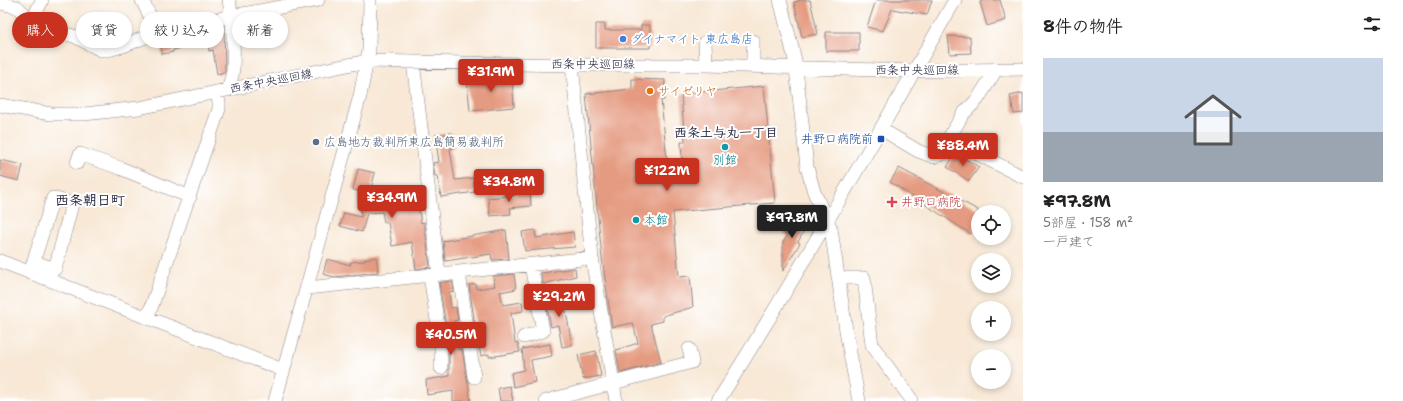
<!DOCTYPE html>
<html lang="ja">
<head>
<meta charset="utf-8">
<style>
	:root { --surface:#fff; --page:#f6f6f6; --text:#222; --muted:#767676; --accent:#c8321e }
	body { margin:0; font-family:"Shantell Sans","Klee One",sans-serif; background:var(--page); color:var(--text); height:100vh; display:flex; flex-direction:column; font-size:15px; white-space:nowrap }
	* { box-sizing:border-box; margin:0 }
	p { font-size:13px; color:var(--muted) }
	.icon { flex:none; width:22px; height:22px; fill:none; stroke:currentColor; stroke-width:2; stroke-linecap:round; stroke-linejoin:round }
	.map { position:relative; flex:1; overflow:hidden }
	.drawer { display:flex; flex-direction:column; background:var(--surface); width:380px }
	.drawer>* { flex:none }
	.top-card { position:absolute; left:12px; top:12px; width:380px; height:36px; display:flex; gap:8px }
	.buttons { position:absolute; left:971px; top:205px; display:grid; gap:8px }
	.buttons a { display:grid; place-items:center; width:40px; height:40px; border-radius:50%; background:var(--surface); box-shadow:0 2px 6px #0003; font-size:20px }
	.price { position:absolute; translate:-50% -34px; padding:0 9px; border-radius:4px; background:var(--accent); color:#fff; font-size:13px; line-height:26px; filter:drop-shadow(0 1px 2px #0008) }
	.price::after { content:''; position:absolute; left:50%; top:24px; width:12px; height:9px; margin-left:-6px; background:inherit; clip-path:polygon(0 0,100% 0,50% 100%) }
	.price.current { background:#222; color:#fff }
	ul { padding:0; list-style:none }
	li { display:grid; align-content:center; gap:8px; height:212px; padding:0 20px }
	li span { display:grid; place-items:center; height:124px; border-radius:0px; color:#555 }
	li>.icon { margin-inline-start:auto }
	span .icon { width:72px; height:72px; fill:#fffc; stroke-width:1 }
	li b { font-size:17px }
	h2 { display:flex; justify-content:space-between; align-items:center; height:48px; padding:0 20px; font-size:17px }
	.tag { padding:0 14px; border-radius:18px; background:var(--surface); box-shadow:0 2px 6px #0003; font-size:14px; line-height:36px }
	.tag.current { background:var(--accent); color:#fff }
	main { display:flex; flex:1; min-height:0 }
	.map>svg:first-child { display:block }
	.building { fill:#e59b81 }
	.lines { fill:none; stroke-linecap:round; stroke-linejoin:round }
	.minor-casing { stroke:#8d8588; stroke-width:14 }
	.minor { stroke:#fff; stroke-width:13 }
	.shop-dot { fill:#3f7fe0; stroke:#fff; stroke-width:1.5 }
	.food-dot { fill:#e8710a; stroke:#fff; stroke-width:1.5 }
	.transit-dot { fill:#1a4fb4; stroke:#fff; stroke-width:1.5 }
	.service-dot { fill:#5c6f8a; stroke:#fff; stroke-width:1.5 }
	.culture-dot { fill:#0f9aa8; stroke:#fff; stroke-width:1.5 }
	.health-dot { fill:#e0444e; stroke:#fff; stroke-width:1.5 }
	.labels { text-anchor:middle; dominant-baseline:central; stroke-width:4; stroke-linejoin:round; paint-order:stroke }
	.shop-label { font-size:12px; fill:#366cbe; stroke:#fff; text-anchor:start }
	.street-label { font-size:12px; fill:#22223b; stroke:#fff }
	.food-label { font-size:12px; fill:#c56008; stroke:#fff; text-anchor:start }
	.transit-label { font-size:12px; fill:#164399; stroke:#fff; text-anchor:end }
	.service-label { font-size:12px; fill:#4e5e75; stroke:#fff; text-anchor:start }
	.culture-label { font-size:12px; fill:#0d838f; stroke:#fff }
	.health-label { font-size:12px; fill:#be3a42; stroke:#fff; text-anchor:start }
	.neighbourhood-label { font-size:13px; font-weight:bold; fill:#22223b; stroke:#fff }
	.quarter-label { font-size:14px; font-weight:bold; fill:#22223b; stroke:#fff }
</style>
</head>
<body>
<main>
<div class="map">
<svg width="1023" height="401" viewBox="0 0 1023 401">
	<rect width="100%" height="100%" fill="#fff"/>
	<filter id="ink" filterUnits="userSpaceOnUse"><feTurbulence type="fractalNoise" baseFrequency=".025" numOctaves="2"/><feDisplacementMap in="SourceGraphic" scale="8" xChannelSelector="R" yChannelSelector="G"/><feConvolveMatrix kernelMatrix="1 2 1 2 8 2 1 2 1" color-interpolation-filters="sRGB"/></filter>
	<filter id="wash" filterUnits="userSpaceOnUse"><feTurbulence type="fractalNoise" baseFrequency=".012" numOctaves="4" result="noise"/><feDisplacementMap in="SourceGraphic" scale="16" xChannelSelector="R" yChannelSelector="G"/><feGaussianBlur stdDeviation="0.9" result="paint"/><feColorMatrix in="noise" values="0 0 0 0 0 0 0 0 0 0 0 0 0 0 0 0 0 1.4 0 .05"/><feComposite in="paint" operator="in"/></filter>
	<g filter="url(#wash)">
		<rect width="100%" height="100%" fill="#f8e8d5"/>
		<g id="blocks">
			<path class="building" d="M801 0H810L818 34 802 37 794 2Z
				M876 0H932L927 15 892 9 883 31 867 27Z
				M985 0H1000L1006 20 987 26 980 2Z
				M596 24H605V30H641V25H650V48H596Z
				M224 26 225 72 217 74 213 50 209 51 208 43 173 50V52L162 54 160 40Z
				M826 32H859V51H826Z
				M948 36 970 37 971 53 950 54Z
				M512 76 514 107 470 111 467 80Z
				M632 79 665 80 664 100H661L667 160H682L681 142H685L681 94 764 86 775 203 673 212 679 277 690 276 693 307 663 316V321L651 324 661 362 620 373 616 350 638 343 633 323 612 327 602 258 586 94 632 89Z
				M1023 93V113L1014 114 1010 96Z
				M452 133 454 148 450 149 455 180 473 178 475 192 441 197 438 176H435L433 163 439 162 435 135Z
				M956 153 979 167 969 181 947 167Z
				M0 160 23 165 19 181 0 176Z
				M899 168 978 210V226L971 234 890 182Z
				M358 169 375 173 368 201H375L376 204 417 198 421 223 424 222 430 267 416 269 412 242 392 246 388 222H384L382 212 367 213 362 232 340 226 344 213 361 217 359 191 353 190Z
				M530 190 531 206 510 208 511 214 490 216 488 198 516 195V191Z
				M786 221H809L798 242 800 243 783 271V242L788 235 784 234Z
				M506 230 509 259 492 260 491 254 445 261 443 241Z
				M535 230 536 238 573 232 575 247 525 251 522 232Z
				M376 257 378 272 334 277 323 274 327 259 351 265 350 262 365 261V259Z
				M575 268 576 276 543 284 541 273Z
				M514 274 516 289 500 292 503 305 522 302 523 311 511 313 515 343H518L520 352 489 357V354L481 356 478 342H482L478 325H475L469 285 476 284V289L495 286 493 276Z
				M452 281 454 291 449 292 451 308 456 307 458 320 454 321 459 350 462 349 471 401H453V391L427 395 426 380 449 376V344L439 283Z
				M563 295 572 345 562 347 558 325 551 327 545 298Z
				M550 344 552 356 531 360 535 382 513 387 511 373 524 370 522 349Z
				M596 351 601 376 583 379 578 355Z
				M510 386 513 401H500L498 388Z"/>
		</g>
	</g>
	<g filter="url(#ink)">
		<use href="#blocks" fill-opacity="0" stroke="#8d8588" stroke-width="1"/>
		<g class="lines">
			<defs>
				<path id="minor" d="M142 0 158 32
					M780 0 795 60 807 167 814 192 831 229 847 337 859 401
					M0 3 17 7 32 21 52 31 74 36 101 50H108L123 46 158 32 232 16 318 0
					M32 21 42 0
					M753 41V66
					M705 42 706 65
					M413 62 439 275
					M572 65 592 258 616 401
					M229 90C229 82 233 76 233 69 234 46 233 22 229 0
					M0 105 51 114H84L139 108 367 61 572 65H706L914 71 1023 69
					M881 129 918 151 934 157 939 155 963 114 977 100 996 70
					M948 139 1023 177
					M77 163 80 154 120 168 190 197
					M0 261 283 370
					M30 273 53 198 72 204 55 269 34 262
					M459 273 474 377
					M430 276 441 345V368
					M838 278H864L872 345 911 399
					M307 288 592 258
					M148 317 219 109V102L216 92
					M524 337 543 331 531 265
					M275 401 360 96 369 50 370 0
					M546 401 692 362 689 349
					M718 401C801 270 877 135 955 0"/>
			</defs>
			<use href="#minor" class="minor-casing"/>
			<use href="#minor" class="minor"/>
		</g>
	</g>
	<circle class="shop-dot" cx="623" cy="39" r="4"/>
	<circle class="food-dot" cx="650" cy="91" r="4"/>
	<rect class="transit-dot" x="877" y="135" width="8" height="8" rx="2"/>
	<circle class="service-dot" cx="316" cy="142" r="4"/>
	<g class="culture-dot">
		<circle cx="725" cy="147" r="4"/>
		<circle cx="636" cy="220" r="4"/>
	</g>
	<path class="health-dot" d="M890 196h4v4h4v4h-4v4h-4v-4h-4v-4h4z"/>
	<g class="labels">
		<g class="shop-label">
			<text x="631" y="39">ダイナマイト 東広島店</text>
		</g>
		<g class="street-label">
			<text x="593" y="64">西条中央巡回線</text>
			<text x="917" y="70">西条中央巡回線</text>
			<text transform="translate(271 81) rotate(-11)">西条中央巡回線</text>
		</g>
		<g class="food-label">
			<text x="658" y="91">サイゼリヤ</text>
		</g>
		<g class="transit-label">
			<text x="873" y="139">井野口病院前</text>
		</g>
		<g class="service-label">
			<text x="324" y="142">広島地方裁判所東広島簡易裁判所</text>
		</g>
		<g class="culture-label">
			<text x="725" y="160">別館</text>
			<text x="644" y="220" text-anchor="start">本館</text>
		</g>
		<g class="health-label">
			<text x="901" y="202">井野口病院</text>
		</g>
		<g class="neighbourhood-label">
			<text x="726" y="132">西条土与丸一丁目</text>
		</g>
		<g class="quarter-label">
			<text x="90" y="200">西条朝日町</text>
		</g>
	</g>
</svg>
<div class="buttons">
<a><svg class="icon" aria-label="locate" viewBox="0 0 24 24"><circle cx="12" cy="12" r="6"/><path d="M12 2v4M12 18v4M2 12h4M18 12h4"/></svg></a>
<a><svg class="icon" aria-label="layers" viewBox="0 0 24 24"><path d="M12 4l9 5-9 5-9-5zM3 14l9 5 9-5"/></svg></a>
<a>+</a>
<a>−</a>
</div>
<b class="price" style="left:491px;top:93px">¥31.9M</b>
<b class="price" style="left:963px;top:167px">¥88.4M</b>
<b class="price" style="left:667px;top:192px">¥122M</b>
<b class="price" style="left:509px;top:203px">¥34.8M</b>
<b class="price" style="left:392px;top:219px">¥34.9M</b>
<b class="price current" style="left:792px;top:239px">¥97.8M</b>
<b class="price" style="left:559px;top:318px">¥29.2M</b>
<b class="price" style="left:451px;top:356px">¥40.5M</b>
<div class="top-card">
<a class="tag current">購入</a>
<a class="tag">賃貸</a>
<a class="tag">絞り込み</a>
<a class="tag">新着</a>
</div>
</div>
<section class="drawer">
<h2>8件の物件<svg class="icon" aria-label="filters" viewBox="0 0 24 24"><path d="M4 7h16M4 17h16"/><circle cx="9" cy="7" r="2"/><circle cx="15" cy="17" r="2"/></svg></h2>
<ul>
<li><span style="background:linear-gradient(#c9d6e8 60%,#9aa5b1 0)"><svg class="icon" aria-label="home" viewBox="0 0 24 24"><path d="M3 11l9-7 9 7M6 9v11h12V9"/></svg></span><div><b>¥97.8M</b><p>5部屋 · 158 m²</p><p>一戸建て</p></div></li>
</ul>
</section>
</main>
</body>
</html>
